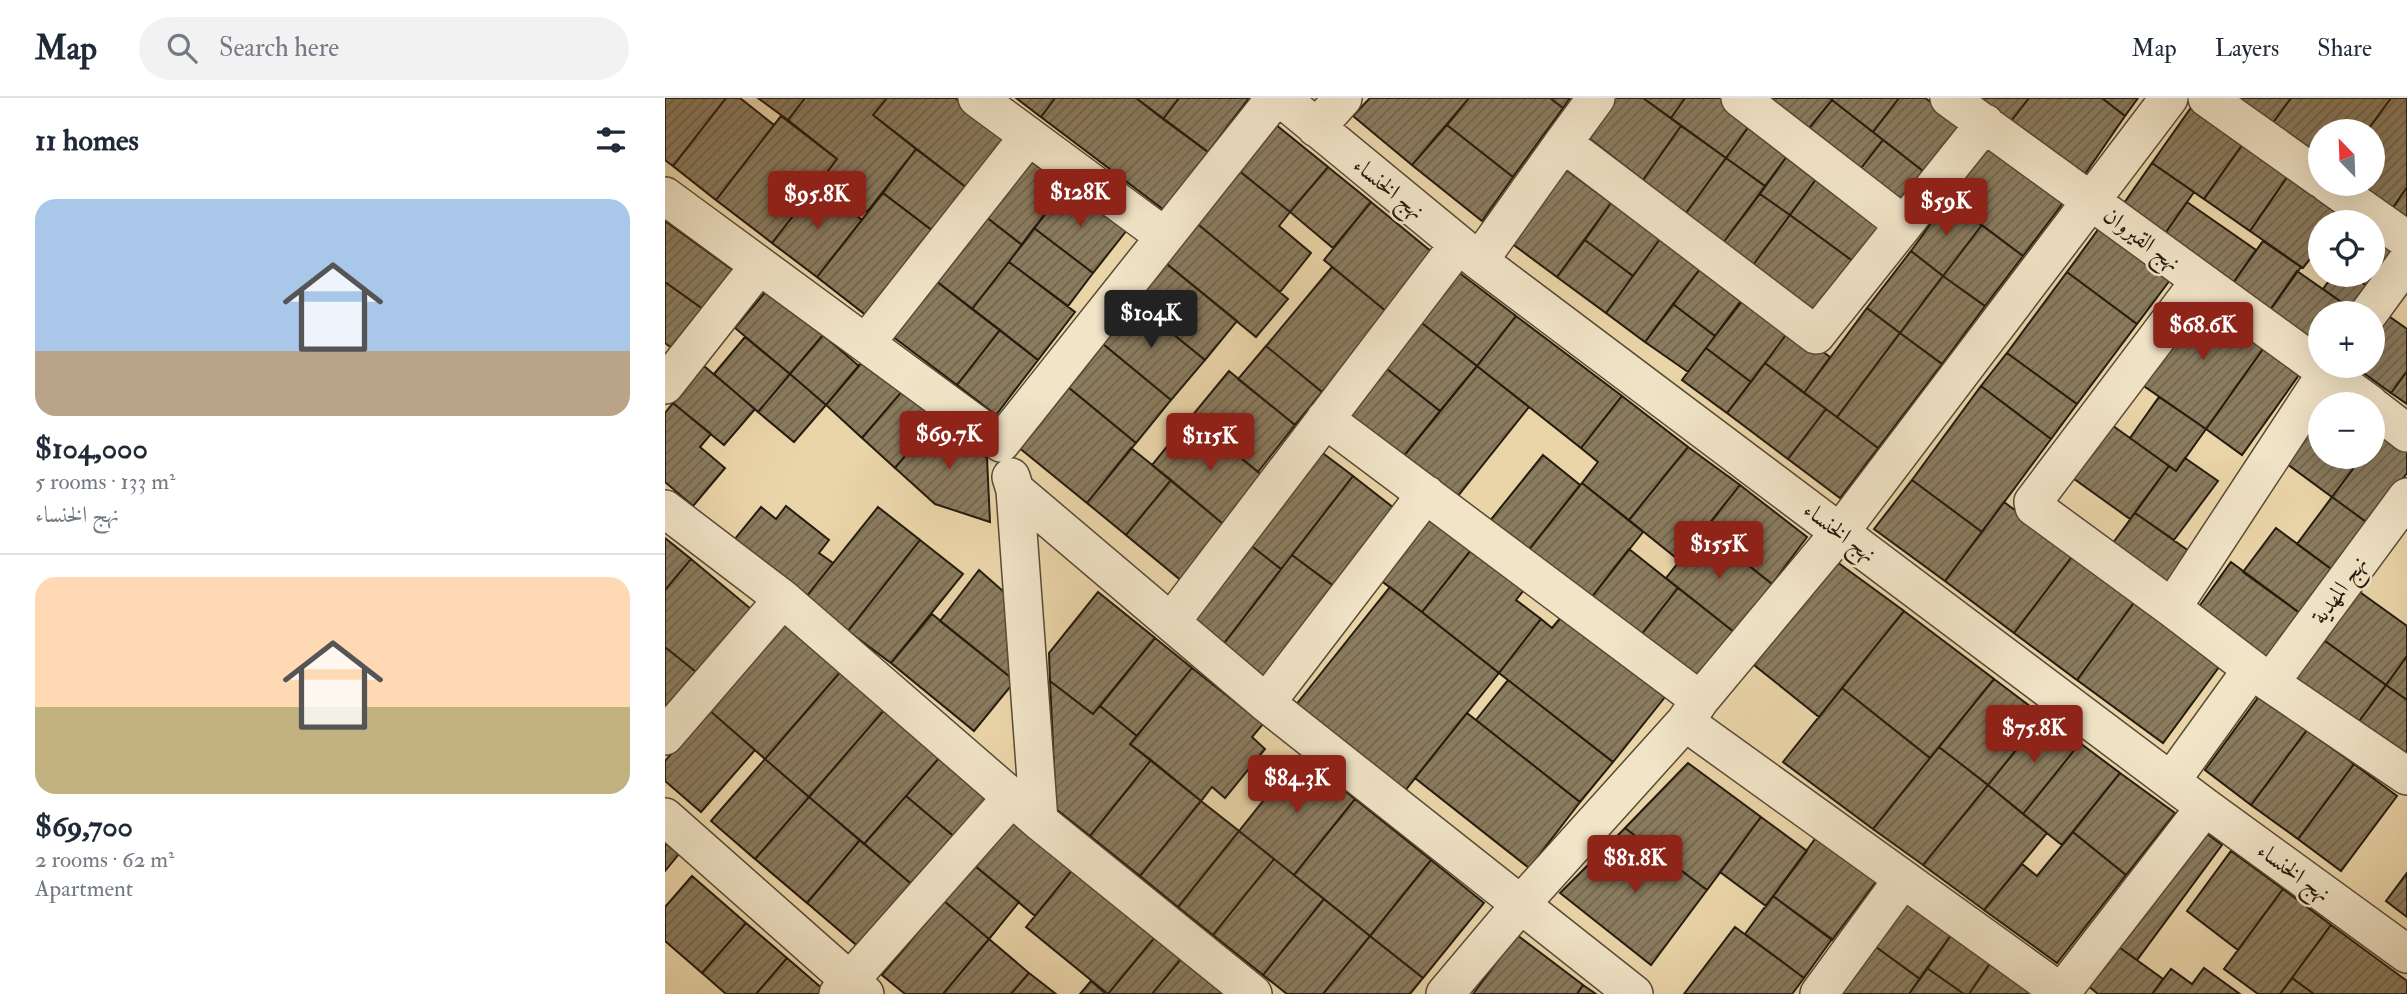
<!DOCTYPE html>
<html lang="en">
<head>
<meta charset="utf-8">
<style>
	:root { --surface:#fff; --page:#f2f2f3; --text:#1f2937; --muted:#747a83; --line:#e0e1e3; --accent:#8f2418 }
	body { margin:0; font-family:"IM FELL Double Pica",Amiri,serif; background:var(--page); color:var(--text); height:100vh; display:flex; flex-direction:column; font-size:26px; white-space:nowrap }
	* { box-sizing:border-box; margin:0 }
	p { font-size:23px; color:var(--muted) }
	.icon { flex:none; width:38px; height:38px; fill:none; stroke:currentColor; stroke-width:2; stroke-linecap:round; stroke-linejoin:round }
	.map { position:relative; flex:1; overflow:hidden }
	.drawer { display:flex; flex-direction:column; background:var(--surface); width:665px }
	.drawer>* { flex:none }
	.needle { width:46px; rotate:337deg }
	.buttons { position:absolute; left:1643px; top:21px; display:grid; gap:14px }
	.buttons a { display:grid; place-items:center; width:77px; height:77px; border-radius:50%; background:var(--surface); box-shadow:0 7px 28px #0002; font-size:35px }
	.price { position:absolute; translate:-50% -60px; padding:0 16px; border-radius:7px; background:var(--accent); color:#fff; font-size:23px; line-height:46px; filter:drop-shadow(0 2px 4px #0008) }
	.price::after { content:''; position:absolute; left:50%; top:42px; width:21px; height:16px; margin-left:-10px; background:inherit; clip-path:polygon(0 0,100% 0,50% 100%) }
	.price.on { background:#222; color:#fff }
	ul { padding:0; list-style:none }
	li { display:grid; align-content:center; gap:14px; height:371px; padding:0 35px }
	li+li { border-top:2px solid var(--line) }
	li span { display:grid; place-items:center; height:217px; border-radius:21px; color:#555 }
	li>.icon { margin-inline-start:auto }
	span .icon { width:126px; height:126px; fill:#fffc; stroke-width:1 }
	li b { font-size:30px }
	h2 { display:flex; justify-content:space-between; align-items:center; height:84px; padding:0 35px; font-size:30px }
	header { display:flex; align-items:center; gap:42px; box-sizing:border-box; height:98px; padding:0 35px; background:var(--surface); border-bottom:2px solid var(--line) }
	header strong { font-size:33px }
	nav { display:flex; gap:38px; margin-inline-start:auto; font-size:24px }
	.search { width:490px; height:63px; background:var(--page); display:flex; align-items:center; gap:18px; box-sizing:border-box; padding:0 24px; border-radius:38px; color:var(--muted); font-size:26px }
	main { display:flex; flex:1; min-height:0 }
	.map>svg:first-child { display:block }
	.building { fill:url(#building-hatch); stroke:#251b0e; stroke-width:2 }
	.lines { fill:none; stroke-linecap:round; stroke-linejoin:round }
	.street-casing { stroke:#564a35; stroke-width:40 }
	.street { stroke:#f1e4c7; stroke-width:37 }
	.labels { text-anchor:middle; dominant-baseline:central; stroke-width:5; stroke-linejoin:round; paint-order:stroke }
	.street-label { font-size:23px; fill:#251b0e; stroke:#f1e4c7 }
</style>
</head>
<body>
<header>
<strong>Map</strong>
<div class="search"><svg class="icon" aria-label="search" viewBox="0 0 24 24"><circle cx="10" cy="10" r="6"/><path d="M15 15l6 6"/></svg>Search here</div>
<nav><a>Map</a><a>Layers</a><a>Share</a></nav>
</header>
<main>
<section class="drawer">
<h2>11 homes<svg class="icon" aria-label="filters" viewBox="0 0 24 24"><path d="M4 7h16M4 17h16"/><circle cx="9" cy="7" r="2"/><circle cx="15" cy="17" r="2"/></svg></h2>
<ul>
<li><span style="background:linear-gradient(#a9c7e8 70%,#b9a48a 0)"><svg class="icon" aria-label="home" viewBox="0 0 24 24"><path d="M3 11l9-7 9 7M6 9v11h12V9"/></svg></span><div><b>$104,000</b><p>5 rooms · 133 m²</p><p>نهج الخنساء</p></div></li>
<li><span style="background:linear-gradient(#ffd9b3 60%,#c2b280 0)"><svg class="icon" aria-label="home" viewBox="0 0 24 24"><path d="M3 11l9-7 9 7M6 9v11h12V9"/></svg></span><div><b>$69,700</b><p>2 rooms · 62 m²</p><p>Apartment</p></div></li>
</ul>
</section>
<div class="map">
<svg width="1742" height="896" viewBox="0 0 1742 896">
	<defs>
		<pattern id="building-hatch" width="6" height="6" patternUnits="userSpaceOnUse" patternTransform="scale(1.75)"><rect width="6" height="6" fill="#8b7c5f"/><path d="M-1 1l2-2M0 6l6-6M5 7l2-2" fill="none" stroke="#71654d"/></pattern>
	</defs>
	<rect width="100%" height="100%" fill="#ead5a9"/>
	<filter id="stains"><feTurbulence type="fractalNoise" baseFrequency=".00286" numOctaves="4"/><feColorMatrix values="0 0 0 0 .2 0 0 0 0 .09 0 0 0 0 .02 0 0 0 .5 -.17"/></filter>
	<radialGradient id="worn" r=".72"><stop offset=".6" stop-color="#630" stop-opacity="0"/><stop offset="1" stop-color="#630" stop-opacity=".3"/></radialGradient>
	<path class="building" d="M0 0H61L8 68 0 62Z
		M61 0H75L109 27 51 102 8 68Z
		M93 0H140L123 22Z
		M140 0H222L208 17 251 51 202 114 157 81 172 61 123 22Z
		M222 0H290L341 39 302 90 208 17Z
		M351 0H390L376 19Z
		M390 0H471L543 54 499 112 376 19Z
		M471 0H514L498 21Z
		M514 0H584L543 54 498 21Z
		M705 0H804L747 67 688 18Z
		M804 0H885L898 10 848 79 782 27Z
		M885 0H905L898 10Z
		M946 0H978L1016 28 978 82 920 37Z
		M978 0H1020L1006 20Z
		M1020 0H1056L1087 24 1061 60 1006 20Z
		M1107 0H1165L1167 2 1137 39 1100 10Z
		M1168 0H1234L1208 34 1167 2Z
		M1234 0H1260L1296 26 1258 73 1208 34Z
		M1315 0H1364L1346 23Z
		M1364 0H1437L1460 18 1420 76 1346 23Z
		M1437 0H1473L1460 18Z
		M1571 0H1626L1607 26Z
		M1626 0H1726L1702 33H1656V60L1607 26Z
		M1726 0H1742V89L1727 111 1692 86H1708V33H1702Z
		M1167 2 1218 42 1189 79 1137 39Z
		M1530 4 1582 40 1539 101 1487 65Z
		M116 18 172 61 107 145 51 102Z
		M1087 24 1125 54 1100 88 1061 60Z
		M610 26 663 69 625 114 572 71Z
		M782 27 848 79 817 123 747 67Z
		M1016 28 1061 60 1021 115 978 82Z
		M1582 40 1627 72 1585 133 1539 101Z
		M1218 42 1258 73 1229 111 1189 79Z
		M1324 49 1398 105 1358 158 1283 102Z
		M251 51 302 90 268 133 218 95Z
		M1125 54 1154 77 1125 117 1095 96Z
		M362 55 403 86 357 147 316 115Z
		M1061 60 1100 88 1058 145 1021 115Z
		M1487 65 1529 94 1499 137 1457 108Z
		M663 69 706 104 668 150 625 114Z
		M572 71 625 114 614 128 646 155 615 194 529 123Z
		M900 71 946 105 892 179 846 145Z
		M1627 72 1681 110 1671 124H1656V147L1638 170 1585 133Z
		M1154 77 1219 126 1189 164 1125 117Z
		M403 86 462 132 428 175 369 130Z
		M152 87 197 122 152 179 107 145Z
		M1742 89V121L1727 111Z
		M218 95 268 133 202 218 152 179Z
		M1095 96 1125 117 1088 167 1058 145Z
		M1283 102 1317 127 1278 178 1246 153Z
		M706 104 768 155 722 214 659 162Z
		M1522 104 1591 152 1568 185 1499 137Z
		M946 105 995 141 968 178 920 142Z
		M316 115 357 147 307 211 266 179Z
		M1125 117 1189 164 1148 214 1088 167Z
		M0 123 72 175 42 214 0 184Z
		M529 123 623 201 591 239 497 162Z
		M1317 127 1358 158 1320 208 1278 178Z
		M1708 128 1735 148 1705 190 1686 177H1708Z
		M1435 129 1505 182 1472 226 1402 174Z
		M369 130 428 175 403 208 344 164Z
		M995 141 1035 171 980 244 941 215Z
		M920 142 968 178 941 215 892 179Z
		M1598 143 1636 169 1605 212 1568 185Z
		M1246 153 1278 178 1235 235 1202 210Z
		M497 162 572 223 540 262 465 201Z
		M344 164 410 214 373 262 307 211Z
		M667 169 722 214 657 294 601 248Z
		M1035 171 1078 202 1050 238 1008 206Z
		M792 173 851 218 812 268 753 222Z
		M1632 173 1689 213 1687 215H1656V247L1605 212Z
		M1402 174 1472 226 1412 306 1342 255Z
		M1668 177H1686L1705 190 1689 213 1658 191Z
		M1278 178 1320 208 1277 266 1235 235Z
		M266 179 335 232 292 287 223 235Z
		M0 184 42 214 12 254 0 245Z
		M103 191 158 237 125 276 70 230Z
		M1081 196 1126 230 1086 284 1041 250Z
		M1536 197 1603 244 1541 331 1473 284Z
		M465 201 540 262 506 302 432 241Z
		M1008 206 1050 238 1023 274 980 244Z
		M1202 210 1235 235 1172 319 1139 295Z
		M1718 214 1742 231V273L1726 295 1689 268H1708V228Z
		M851 218 957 298 916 350 812 268Z
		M753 222 812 268 775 313 717 267Z
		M1126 230 1165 259 1139 295 1100 265Z
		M335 232 373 262 331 317 292 287Z
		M1235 235 1277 266 1213 350 1172 319Z
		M158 237 194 268 161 307 125 276Z
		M80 239 125 276 93 314 49 276Z
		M432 241 506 302 471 345 397 284Z
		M1603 244 1639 270 1577 357 1541 331Z
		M601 248 657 294 630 327 573 281Z
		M1041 250 1086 284 1062 315 1017 282Z
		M1342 255 1412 306 1386 341 1316 288Z
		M201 259 239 291 197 340 161 307Z
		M1100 265 1161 311 1123 361 1062 315Z
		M717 267 775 313 738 359 679 314Z
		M39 268 90 311 59 347 8 305Z
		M812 268 864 309 792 399 738 359Z
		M564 273 630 327 593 374 526 319Z
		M1742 273V306L1726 295Z
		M125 276 161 307 129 344 93 314Z
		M397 284 471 345 422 405 347 344Z
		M1316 288 1386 341 1317 434 1247 382Z
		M239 291 273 319 230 370 197 340Z
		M957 298 1023 349 964 422 917 385 933 364 916 350Z
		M1494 299 1541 331 1511 373 1465 340Z
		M8 305 46 336 35 349 60 370 28 408 0 384V315Z
		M1161 311 1213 350 1175 400 1123 361Z
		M1656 313V342L1641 332Z
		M273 319 322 360 325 424 270 406 230 370Z
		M526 319 603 382 563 430 487 367Z
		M1444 325 1504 368 1465 421 1405 378Z
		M1641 332 1656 342V359H1678L1690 368 1667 399 1618 363Z
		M1716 333 1742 352V375L1704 426 1667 399 1697 359H1708V344Z
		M1023 349 1075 387 1015 463 964 422Z
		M466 350 506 382 461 437 422 405Z
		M655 353 688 378 616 471 584 446Z
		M878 357 915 387 863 453 824 424Z
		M1678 359H1697L1690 368Z
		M1520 360 1553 383 1509 442 1470 415 1504 368 1511 373Z
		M688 378 734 414 674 492 627 457Z
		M506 382 563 430 518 484 461 437Z
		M1247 382 1317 434 1280 483 1209 431Z
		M917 385 978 434 926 500 863 453Z
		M1075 387 1142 439 1107 486 1039 432Z
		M1667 399 1704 426 1669 473 1632 446Z
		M1339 404 1409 456 1349 535 1280 483Z
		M121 408 164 442 154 455 168 465 141 499 69 442 96 409 111 421Z
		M213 409 255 442 183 533 141 499Z
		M763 411 810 447 757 514 710 478Z
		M1470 415 1531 458 1506 492 1445 449Z
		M1611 430 1669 473 1636 516 1578 474Z
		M1039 432 1107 486 1069 534 1001 480Z
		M0 440 26 461 0 492Z
		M255 442 298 476 226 565 183 533Z
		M584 446 616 471 557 548 524 524Z
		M810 447 862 488 851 502 876 521 834 575 757 514Z
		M964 451 1013 490 976 537 926 500Z
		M1409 456 1471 502 1412 582 1349 535Z
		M627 457 674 492 604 584 557 548Z
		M26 461 92 516 36 578 0 549V492Z
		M1172 464 1239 513 1154 619 1089 567Z
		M1566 464 1636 516 1603 561 1533 510Z
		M314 472 339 494 350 583 275 523Z
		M725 489 834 575 739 694 630 608Z
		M1013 490 1069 534 1032 580 976 537Z
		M1692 492 1742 528V558L1721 587 1656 540Z
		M433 494 490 540 428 616 385 583 384 555Z
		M1471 502 1557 565 1498 645 1412 582Z
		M1239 513 1329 581 1265 660 1177 590Z
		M267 516 350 583 309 633 226 565Z
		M897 518 1000 599 948 664 834 575 876 521 887 530Z
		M119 525 176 573 100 661 44 612Z
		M490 540 527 570 472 638 435 608Z
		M1656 540 1721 587 1692 626 1627 581Z
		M0 549 36 578 0 618Z
		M1742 558V602L1721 587Z
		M527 570 598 626 587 639 600 651 560 700 547 689 536 703 465 646Z
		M176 573 220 611 144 699 100 661Z
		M1329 581 1378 618 1323 687 1274 649Z
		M843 582 948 664 915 704 811 622Z
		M385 583 428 616 435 608 472 638 465 646 486 662 425 738 391 711Z
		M1721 587 1742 602V660L1692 626Z
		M1177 590 1265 660 1208 731 1118 664Z
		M1595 597 1642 632 1586 707 1540 672Z
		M220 611 275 659 199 746 144 699Z
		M44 612 90 652 36 714 0 683V663Z
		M802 615 915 704 864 770 750 680Z
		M1378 618 1415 645 1358 716 1323 687Z
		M1642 632 1689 666 1633 741 1586 707Z
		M1415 645 1455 675 1397 747 1358 716Z
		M1274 649 1323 687 1258 767 1208 731Z
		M635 657 690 701 629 777 574 733Z
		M275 659 325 702 292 741 241 698Z
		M100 661 144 699 90 761 46 723Z
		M486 662 536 703 475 778 425 738Z
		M1023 665 1096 719 1042 792 960 730Z
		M1689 666 1732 698 1676 773 1633 741Z
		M1455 675 1510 715 1461 777 1408 734Z
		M1323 687 1382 735 1319 812 1258 767Z
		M241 698 292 741 250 789 199 746Z
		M144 699 195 742 142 805 90 761Z
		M690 701 766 762 705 838 629 777Z
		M536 703 574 733 513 809 475 778Z
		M1096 719 1142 753 1101 808 1055 774Z
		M346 721 408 771 370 818 309 767Z
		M960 730 1042 792 986 867 895 795Z
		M1537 732 1557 747 1472 862 1451 847Z
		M574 733 609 761 548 837 513 809Z
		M1408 734 1461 777 1392 865 1319 812 1357 766 1372 778Z
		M1153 737 1213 781 1167 842 1108 798Z
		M195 742 250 789 196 851 142 805Z
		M0 745 14 756 0 773Z
		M1566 753 1618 791 1573 852 1522 813Z
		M609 761 659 801 598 877 548 837Z
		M766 762 819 805 758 880 705 838Z
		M309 767 354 804 324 841 279 803Z
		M408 771 490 839 443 896 361 829Z
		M1742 775V819L1721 803Z
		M27 778 81 825 37 875 0 843V809Z
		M1618 791 1666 827 1615 896H1593L1559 871Z
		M1108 798 1167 841 1139 880 1080 836Z
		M659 801 705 838 658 896H622L598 877Z
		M1238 802 1287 836 1255 881 1207 846Z
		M279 803 324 841 278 896H240L217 877Z
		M81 825 122 860 91 896H61L37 875Z
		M1666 827 1742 883V896H1649L1627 880Z
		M1070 829 1139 880 1127 896H1019Z
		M1287 836 1326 864 1304 896H1299L1262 870Z
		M852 837 918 887 912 896H808Z
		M705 838 758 880 745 896H658Z
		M490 839 516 861 487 896H443Z
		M324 841 364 875 346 896H278Z
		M1207 846 1255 881 1244 896H1171Z
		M1451 847 1498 881 1487 896H1433L1422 887Z
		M122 860 159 892 155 896H91Z
		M516 861 559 896H487Z
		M1326 864 1369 896H1304Z
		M1262 870 1299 896H1244Z
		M1539 870 1575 896H1487L1506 871 1527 886Z
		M364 875 391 896H346Z
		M1627 880 1649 896H1615Z
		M426 883 441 896H415Z
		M918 887 931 896H912Z"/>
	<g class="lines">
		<defs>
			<path id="street" d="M312 0 499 138
				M616 0 814 163 1540 709 1742 856
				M931 0 898 45 1151 237 1320 25
				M1075 0 1238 126
				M1284 0 1705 306
				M1542 0 1656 81
				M651 30 678 0
				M1663 86 1742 142
				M0 98 336 345 610 0
				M814 163 898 45
				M1534 184 1368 404 1369 409 1507 510 1605 585 1742 678
				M1704 215 1742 163
				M201 245 363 39
				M0 287 94 168
				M1708 309 1742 335
				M660 321 1035 602
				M346 379 350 392 374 723
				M350 392 601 605 969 896
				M0 411 118 501 374 723 588 896
				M1507 510 1666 268
				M506 524 793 147
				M1605 585 1742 399
				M601 605 761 396
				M1020 624 1398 896
				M0 638 118 501
				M1506 683 1587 571
				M0 719 200 896
				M1396 895 1540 709
				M173 896 347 699
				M780 896 855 807 1020 624 1035 602 1175 434 1504 0
				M1154 896 1238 781"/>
		</defs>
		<use href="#street" class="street-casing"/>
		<use href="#street" class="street"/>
	</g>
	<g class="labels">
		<g class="street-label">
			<text transform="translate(724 90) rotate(39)">نهج الخنساء</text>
			<text transform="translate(1477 141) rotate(37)">نهج القيروان</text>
			<text transform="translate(1175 434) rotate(37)">نهج الخنساء</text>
			<text transform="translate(1674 492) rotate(-54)">نهج المهدية</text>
			<text transform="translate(1629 774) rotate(36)">نهج الخنساء</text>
		</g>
	</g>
	<rect width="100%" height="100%" filter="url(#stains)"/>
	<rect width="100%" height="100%" fill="url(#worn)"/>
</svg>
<div class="buttons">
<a><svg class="needle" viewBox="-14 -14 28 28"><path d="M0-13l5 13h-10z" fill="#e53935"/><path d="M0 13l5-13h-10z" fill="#747a83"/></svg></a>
<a><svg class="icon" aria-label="locate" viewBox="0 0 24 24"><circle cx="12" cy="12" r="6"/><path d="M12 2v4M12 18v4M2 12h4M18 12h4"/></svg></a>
<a>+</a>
<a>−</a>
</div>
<b class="price" style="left:415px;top:131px">$128K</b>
<b class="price" style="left:152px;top:133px">$95.8K</b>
<b class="price" style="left:1281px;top:140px">$59K</b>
<b class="price on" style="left:486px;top:252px">$104K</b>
<b class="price" style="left:1538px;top:264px">$68.6K</b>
<b class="price" style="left:284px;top:373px">$69.7K</b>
<b class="price" style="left:545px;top:375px">$115K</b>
<b class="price" style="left:1054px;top:483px">$155K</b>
<b class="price" style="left:1369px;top:667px">$75.8K</b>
<b class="price" style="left:632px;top:717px">$84.3K</b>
<b class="price" style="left:970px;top:797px">$81.8K</b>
</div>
</main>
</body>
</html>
